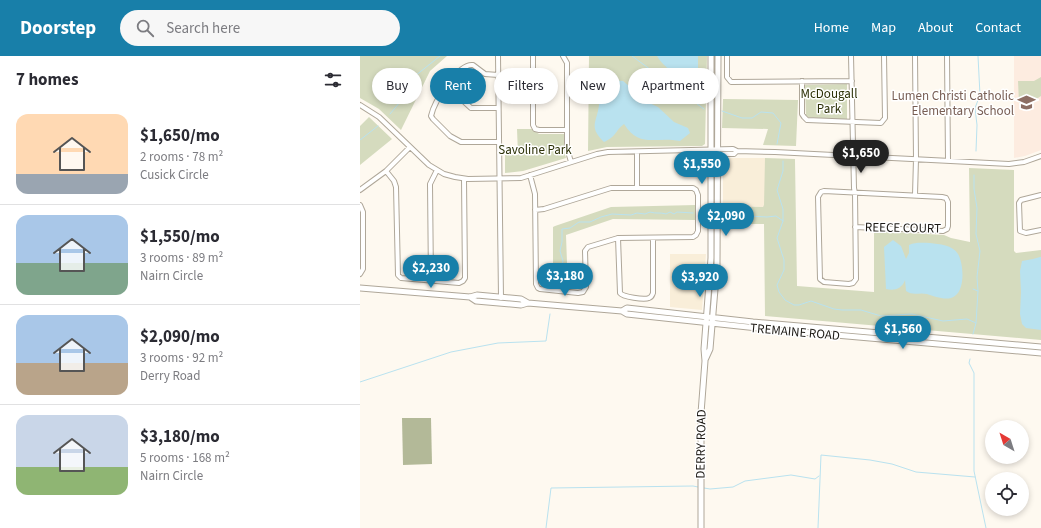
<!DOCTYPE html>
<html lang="en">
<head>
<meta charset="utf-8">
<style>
	:root { --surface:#fff; --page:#f7f7f7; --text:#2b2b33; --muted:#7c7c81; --line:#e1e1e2; --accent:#187fa9 }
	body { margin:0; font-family:"Source Sans 3",sans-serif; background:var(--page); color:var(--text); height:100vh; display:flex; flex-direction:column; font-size:15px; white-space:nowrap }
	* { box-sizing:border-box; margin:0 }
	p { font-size:13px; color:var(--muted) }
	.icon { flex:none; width:22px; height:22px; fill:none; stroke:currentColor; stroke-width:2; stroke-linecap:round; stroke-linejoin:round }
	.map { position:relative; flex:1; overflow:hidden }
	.panel { display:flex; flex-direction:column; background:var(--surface); width:360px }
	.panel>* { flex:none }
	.hud { position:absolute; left:12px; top:12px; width:380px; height:36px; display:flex; gap:8px }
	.needle { width:26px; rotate:321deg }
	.buttons { position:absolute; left:625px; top:364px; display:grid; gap:8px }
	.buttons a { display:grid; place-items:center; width:44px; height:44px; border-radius:50%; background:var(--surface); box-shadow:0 2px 6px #0003; font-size:20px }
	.price { position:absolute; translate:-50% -34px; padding:0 9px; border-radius:14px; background:var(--accent); color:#fff; font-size:13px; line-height:26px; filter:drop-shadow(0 1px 2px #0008) }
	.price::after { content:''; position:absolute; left:50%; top:24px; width:12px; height:9px; margin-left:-6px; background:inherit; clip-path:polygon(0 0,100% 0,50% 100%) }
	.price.current { background:#222; color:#fff }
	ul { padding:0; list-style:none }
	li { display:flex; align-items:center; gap:12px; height:100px; padding:0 16px }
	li+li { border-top:1px solid var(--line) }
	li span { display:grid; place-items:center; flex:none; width:112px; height:80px; border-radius:12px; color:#555 }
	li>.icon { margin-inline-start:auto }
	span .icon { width:48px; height:48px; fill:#fffc; stroke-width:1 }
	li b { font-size:17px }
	h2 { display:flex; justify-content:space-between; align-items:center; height:48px; padding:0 16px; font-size:17px }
	.chip { padding:0 14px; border-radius:18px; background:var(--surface); box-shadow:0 2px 6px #0003; font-size:14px; line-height:36px }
	.chip.current { background:var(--accent); color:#fff }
	header { display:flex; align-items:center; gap:24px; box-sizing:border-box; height:56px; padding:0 20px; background:var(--accent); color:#fff }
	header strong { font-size:19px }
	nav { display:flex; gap:22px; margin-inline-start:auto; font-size:14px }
	.search { width:280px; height:36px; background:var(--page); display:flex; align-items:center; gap:10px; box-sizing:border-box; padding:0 14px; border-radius:22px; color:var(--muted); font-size:15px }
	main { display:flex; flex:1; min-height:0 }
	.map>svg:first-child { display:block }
	.commercial { fill:#f9eed9 }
	.education { fill:#fdece0 }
	.green { fill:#d5dbbe }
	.forest { fill:#b3b998 }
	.water { fill:#b9e2ef }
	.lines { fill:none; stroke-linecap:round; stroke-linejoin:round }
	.stream { stroke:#b9e2ef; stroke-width:1 }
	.minor-casing { stroke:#afa799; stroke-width:6 }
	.major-casing { stroke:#afa799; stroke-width:7 }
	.minor { stroke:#fff; stroke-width:4 }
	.major { stroke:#fff; stroke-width:5 }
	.labels { text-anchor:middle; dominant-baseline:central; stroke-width:3; stroke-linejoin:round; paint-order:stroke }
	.park-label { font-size:13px; fill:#2c3107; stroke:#fff }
	.education-label { font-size:13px; fill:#785e54; stroke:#fff; text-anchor:end }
	.street-label { font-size:13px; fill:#1d1a15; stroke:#fff }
</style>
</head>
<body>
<header>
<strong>Doorstep</strong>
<div class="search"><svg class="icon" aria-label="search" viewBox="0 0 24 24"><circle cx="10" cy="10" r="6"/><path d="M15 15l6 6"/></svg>Search here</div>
<nav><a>Home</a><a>Map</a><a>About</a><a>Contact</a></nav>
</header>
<main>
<section class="panel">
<h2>7 homes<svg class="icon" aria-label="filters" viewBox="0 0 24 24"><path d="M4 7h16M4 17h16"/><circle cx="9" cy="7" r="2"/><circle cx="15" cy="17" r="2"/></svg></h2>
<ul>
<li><span style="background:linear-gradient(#ffd9b3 75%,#9aa5b1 0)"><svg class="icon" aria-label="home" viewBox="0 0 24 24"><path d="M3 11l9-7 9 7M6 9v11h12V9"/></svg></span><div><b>$1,650/mo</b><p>2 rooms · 78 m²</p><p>Cusick Circle</p></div></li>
<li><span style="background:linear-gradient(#a9c7e8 60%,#7fa58c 0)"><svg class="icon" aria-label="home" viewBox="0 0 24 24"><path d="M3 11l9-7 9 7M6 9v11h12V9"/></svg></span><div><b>$1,550/mo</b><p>3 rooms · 89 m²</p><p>Nairn Circle</p></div></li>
<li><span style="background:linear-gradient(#a9c7e8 60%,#b9a48a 0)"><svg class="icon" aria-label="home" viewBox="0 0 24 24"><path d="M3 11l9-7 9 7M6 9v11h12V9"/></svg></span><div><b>$2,090/mo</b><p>3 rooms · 92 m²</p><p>Derry Road</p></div></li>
<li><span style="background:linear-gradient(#c9d6e8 65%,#8fb573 0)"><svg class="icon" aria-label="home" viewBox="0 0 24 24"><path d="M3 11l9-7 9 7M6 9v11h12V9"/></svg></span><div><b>$3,180/mo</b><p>5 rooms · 168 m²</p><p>Nairn Circle</p></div></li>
</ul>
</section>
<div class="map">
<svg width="681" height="472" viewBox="0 0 681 472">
	<rect width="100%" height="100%" fill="#fef9f0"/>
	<path class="commercial" d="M365 102H405V149L403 151 363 150V105Z
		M310 198H346L342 254 310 251Z"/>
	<path class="education" d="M654 0H681V94L665 100 654 102Z"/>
	<path class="green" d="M0 0H87L70 15 41 74 19 53 0 42Z
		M229 0H347L345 88 342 90H336L247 91 228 95Z
		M681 21V40L669 48 659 47 658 25H674Z
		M487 28V64L448 61 446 60 445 29Z
		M363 43 438 44 436 90 403 89 408 73 362 72Z
		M9 61 32 83 0 109V70Z
		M157 73H172L179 78H204V93L206 102 163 115 145 117V99H158Z
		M405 102 435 103V105L437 230 514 236V175L584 179 591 182 610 186 609 112 654 114V195L656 197 681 194V284L405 260 404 168H363V150L403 151 404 149Z
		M336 149V164L253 163 206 179 208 234 193 232V171L195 170 251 151Z"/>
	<path class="forest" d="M42 362H71L72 408 43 409Z"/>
	<path class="water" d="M297 0H338V24L334 29H330C319 19 304 13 297 0Z
		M249 24 263 25 269 30 274 37 283 44 298 51 314 66 328 72 330 77 320 85C295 80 280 93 264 68 254 76 257 80 244 86 228 71 237 66 239 49 240 43 239 38 239 33Z
		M533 184 541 190 546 203 549 197V189C556 186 562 187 570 187 579 188 593 189 598 198 604 208 606 238 591 242 583 244 574 240 567 238 559 236 553 240 546 235L545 224C542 233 534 235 526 233L524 191Z
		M680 201H681V274L666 272 662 268 660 258 661 236 660 215 662 205 673 203Z"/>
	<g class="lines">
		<path class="stream" d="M272 0 344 53
			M362 55 382 62H392L401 56 413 57 421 67 417 88
			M30 58 45 40 55 20 80 0
			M0 84 18 70
			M616 95 617 69 615 52 620 39 618 0
			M423 105V115L417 134 423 153V165L417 182 424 204V214L417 229 419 236 425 244 434 249H439L451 245 474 253 482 254H501L521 260 552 258 583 265 607 263 616 267 613 278
			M614 119V133L617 152 616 178 620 195 617 221 618 235 616 267
			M368 159 407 161 416 160 423 165
			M201 228 200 216 203 205 200 195 202 186V173L210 172 219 166H230L241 161 252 158 271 159 277 157 285 158 290 156C296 158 300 156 306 158L310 156 314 158 317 156 333 157
			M613 233 618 235
			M610 303 609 307 614 317V415L626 472
			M0 326 91 296 138 287 186 285 190 258
			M344 432 350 433 373 431 385 425 431 419 455 423 459 420
			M186 472 191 432 333 430 338 431
			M458 472 461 399 510 404 532 408 556 416 615 421"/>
		<defs>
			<path id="minor" d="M138 0 141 242
				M173 0V69L175 73 179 74H207
				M203 0 207 7V92L211 106
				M367 0V21L371 26 492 25
				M491 0 494 132 495 137 496 223 493 227 489 228 464 226 460 223 458 141 461 136 464 135 582 141 586 142 588 146V170L587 173 583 175 495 171
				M555 0 556 103 555 139
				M587 0 588 104
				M138 19 125 18 113 9C98 7 74 46 71 60L73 63 90 80 101 86H139
				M442 25V58L444 61 447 64 521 67 525 62 524 0
				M86 29 111 52H138
				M0 49 19 61 69 109 84 118 95 121 108 123 161 122 237 98 248 96 373 93 377 95 415 96 649 108 664 106 681 100
				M277 96V132
				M328 96 339 98H374L377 95
				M26 115 34 125 36 131 38 219 41 222 99 227 103 225 105 222 104 123
				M170 119 175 138 176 228 178 232 180 233 218 237 223 236 226 231 225 195 228 191 258 182 333 181 336 179 338 175V139L336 134 333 132H251L184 153 175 154
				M0 134 26 115 50 91
				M681 139 661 144 659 147 660 175 666 177 681 174
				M0 149 3 156V213L0 218
				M258 182 260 237C263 241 284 244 289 242 292 241 292 239 293 237V182
				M71 225 70 128 77 114"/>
			<path id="major" d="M0 232 110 241 117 239 161 243 168 247
				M110 241 116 245 161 249 168 247 262 255 267 252 393 266 681 291
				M262 255 267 258 407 273 681 297
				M345 304 350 293 357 209 358 0
				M341 472V357L345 305 344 293 351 202V0"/>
		</defs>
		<use href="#minor" class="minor-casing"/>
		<use href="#major" class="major-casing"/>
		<use href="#minor" class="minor"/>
		<use href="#major" class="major"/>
	</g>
	<defs>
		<symbol id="school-bare" viewBox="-9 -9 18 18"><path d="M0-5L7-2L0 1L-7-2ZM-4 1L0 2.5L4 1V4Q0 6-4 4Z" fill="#8d6e63" stroke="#fff" stroke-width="2.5" paint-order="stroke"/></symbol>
	</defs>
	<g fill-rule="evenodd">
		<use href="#school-bare" x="654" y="34" width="25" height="25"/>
	</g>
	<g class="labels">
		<g class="park-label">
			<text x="469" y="38">McDougall<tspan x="469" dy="15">Park</tspan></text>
			<text x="175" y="94">Savoline Park</text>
		</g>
		<g class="education-label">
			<text x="654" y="40">Lumen Christi Catholic<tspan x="654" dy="15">Elementary School</tspan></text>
		</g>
		<g class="street-label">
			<text transform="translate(543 172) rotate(1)">REECE COURT</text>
			<text transform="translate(435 276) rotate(5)">TREMAINE ROAD</text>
			<text transform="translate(341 388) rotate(-89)">DERRY ROAD</text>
		</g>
	</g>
</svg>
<div class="buttons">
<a><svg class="needle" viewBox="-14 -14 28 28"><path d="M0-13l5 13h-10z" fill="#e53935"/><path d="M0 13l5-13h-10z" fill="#7c7c81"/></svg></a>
<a><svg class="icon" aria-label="locate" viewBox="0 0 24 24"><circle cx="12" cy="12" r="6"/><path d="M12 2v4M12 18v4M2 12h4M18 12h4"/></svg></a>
</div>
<b class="price current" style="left:501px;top:118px">$1,650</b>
<b class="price" style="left:342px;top:129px">$1,550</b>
<b class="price" style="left:366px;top:181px">$2,090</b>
<b class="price" style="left:71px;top:233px">$2,230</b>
<b class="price" style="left:205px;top:241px">$3,180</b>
<b class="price" style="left:340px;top:242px">$3,920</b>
<b class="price" style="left:543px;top:294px">$1,560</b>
<div class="hud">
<a class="chip">Buy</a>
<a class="chip current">Rent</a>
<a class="chip">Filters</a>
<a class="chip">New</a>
<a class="chip">Apartment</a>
</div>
</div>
</main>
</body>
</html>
